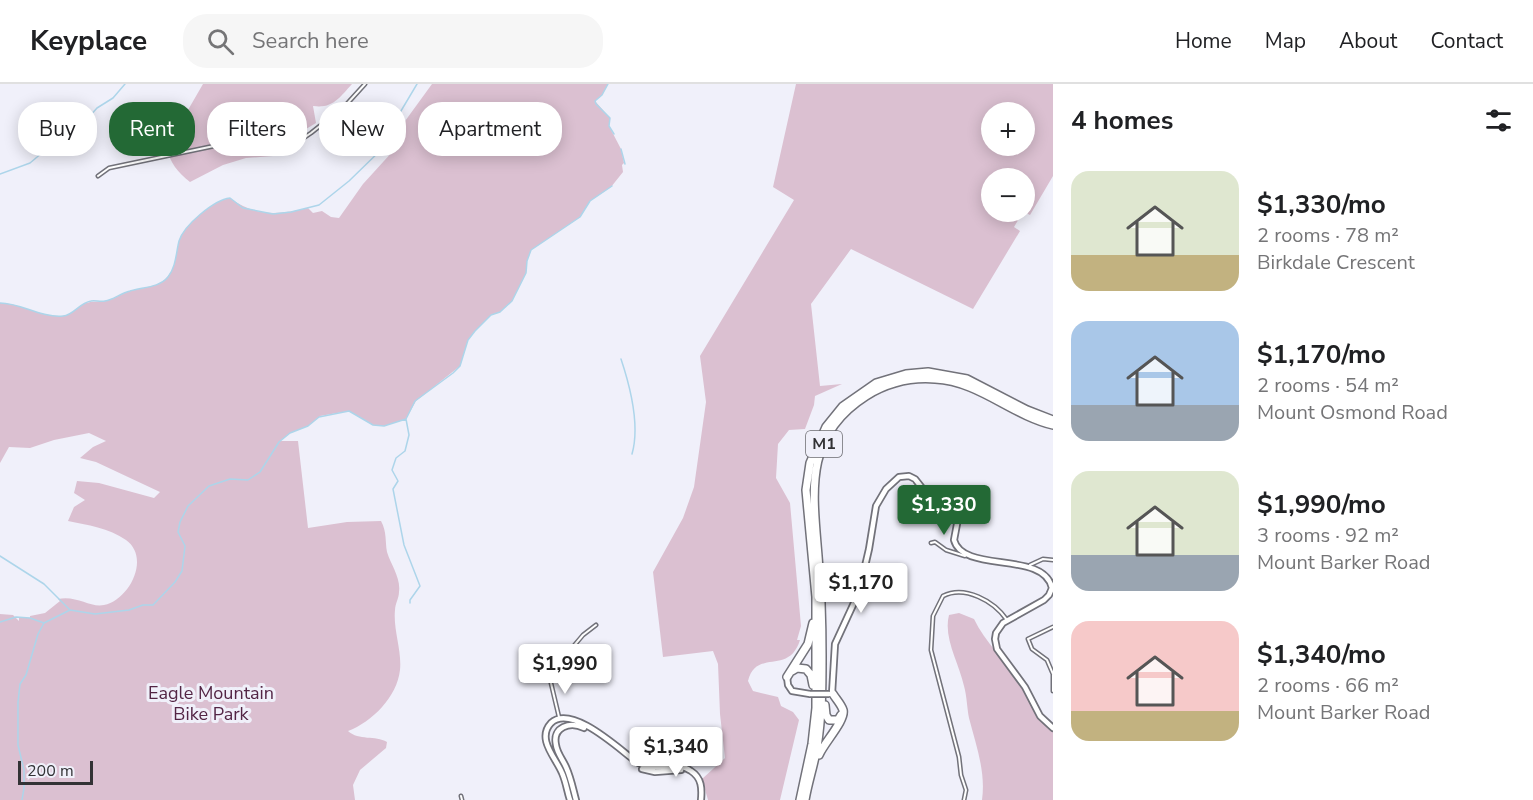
<!DOCTYPE html>
<html lang="en">
<head>
<meta charset="utf-8">
<style>
	:root { --surface:#fff; --page:#f6f6f6; --text:#202124; --muted:#757577; --line:#e0e0e0; --accent:#236935 }
	body { margin:0; font-family:"Nunito Sans",sans-serif; background:var(--page); color:var(--text); height:100vh; display:flex; flex-direction:column; font-size:22px; white-space:nowrap }
	* { box-sizing:border-box; margin:0 }
	p { font-size:20px; color:var(--muted) }
	.icon { flex:none; width:33px; height:33px; fill:none; stroke:currentColor; stroke-width:2; stroke-linecap:round; stroke-linejoin:round }
	.map { position:relative; flex:1; overflow:hidden }
	.details { display:flex; flex-direction:column; background:var(--surface); width:480px }
	.details>* { flex:none }
	.top-card { position:absolute; left:18px; top:18px; width:570px; height:54px; display:flex; gap:12px }
	.tools { position:absolute; left:981px; top:18px; display:grid; gap:12px }
	.tools a { display:grid; place-items:center; width:54px; height:54px; border-radius:50%; background:var(--surface); box-shadow:0 3px 15px #0003; font-size:30px }
	.scale { position:absolute; left:18px; bottom:15px; width:75px; box-sizing:border-box; padding-left:6px; border:3px solid #323235; border-top:0; font-size:16px; line-height:21px; white-space:nowrap; color:#323235; -webkit-text-stroke:4px #f0f0fa; paint-order:stroke }
	.price { position:absolute; translate:-50% -51px; padding:0 14px; border-radius:6px; background:#fff; color:#222; font-size:20px; line-height:39px; filter:drop-shadow(0 2px 3px #0008) }
	.price::after { content:''; position:absolute; left:50%; top:36px; width:18px; height:14px; margin-left:-9px; background:inherit; clip-path:polygon(0 0,100% 0,50% 100%) }
	.price.selected { background:var(--accent); color:#fff }
	ul { padding:0; list-style:none }
	li { display:flex; align-items:center; gap:18px; height:150px; padding:0 18px }
	li span { display:grid; place-items:center; flex:none; width:168px; height:120px; border-radius:18px; color:#555 }
	li>.icon { margin-inline-start:auto }
	span .icon { width:72px; height:72px; fill:#fffc; stroke-width:1 }
	li b { font-size:26px }
	h2 { display:flex; justify-content:space-between; align-items:center; height:72px; padding:0 18px; font-size:26px }
	.chip { padding:0 21px; border-radius:24px; background:var(--surface); box-shadow:0 3px 15px #0003; font-size:21px; line-height:54px }
	.chip.selected { background:var(--accent); color:#fff }
	header { display:flex; align-items:center; gap:36px; box-sizing:border-box; height:84px; padding:0 30px; background:var(--surface); border-bottom:2px solid var(--line) }
	header strong { font-size:28px }
	nav { display:flex; gap:33px; margin-inline-start:auto; font-size:21px }
	.search { width:420px; height:54px; background:var(--page); display:flex; align-items:center; gap:15px; box-sizing:border-box; padding:0 21px; border-radius:24px; color:var(--muted); font-size:22px }
	main { display:flex; flex:1; min-height:0 }
	.map>svg:first-child { display:block }
	.green { fill:#dbc0d1; fill-rule:evenodd }
	.lines { fill:none; stroke-linecap:round; stroke-linejoin:round }
	.stream { stroke:#add5ea; stroke-width:1.5 }
	.street-casing { stroke:#72727a; stroke-width:5 }
	.secondary-casing { stroke:#72727a; stroke-width:8 }
	.highway-casing { stroke:#72727a; stroke-width:10 }
	.street { stroke:#fff; stroke-width:2 }
	.secondary { stroke:#fff; stroke-width:4.5 }
	.highway { stroke:#fff; stroke-width:7 }
	.secondary-bridge-casing { stroke:#72727a; stroke-width:8; stroke-linecap:butt }
	.secondary-bridge { stroke:#fff; stroke-width:4.5 }
	.labels { text-anchor:middle; dominant-baseline:central; stroke-width:6; stroke-linejoin:round; paint-order:stroke }
	.shield { fill:#f0f0fa; stroke:#6b6b70; stroke-width:1.5 }
	.shield-label { font-size:16px; font-weight:bold; fill:#323235 }
	.park-label { font-size:18px; fill:#532545; stroke:#f0f0fa }
</style>
</head>
<body>
<header>
<strong>Keyplace</strong>
<div class="search"><svg class="icon" aria-label="search" viewBox="0 0 24 24"><circle cx="10" cy="10" r="6"/><path d="M15 15l6 6"/></svg>Search here</div>
<nav><a>Home</a><a>Map</a><a>About</a><a>Contact</a></nav>
</header>
<main>
<div class="map">
<svg width="1053" height="716" viewBox="0 0 1053 716">
	<rect width="100%" height="100%" fill="#f0f0fa"/>
	<path class="green" d="M203 0H352C340 13 333 25 313 22L316 39 306 45 298 59 288 68 273 72 246 74 223 81 190 98C177 88 171 79 166 64Z
		M432 0H608L602 11 595 17 610 34 609 42 621 65 624 79 622 81 623 88 611 103 590 117 580 133 531 166 527 177 526 189 512 217 500 228 491 231 475 247 468 256 460 282 416 317 406 335 384 342 373 341 349 327 320 332 308 342 290 349 280 357H298L308 444 347 438 381 437C387 448 385 457 387 468 391 481 401 494 399 508 399 514 395 520 395 526 393 546 402 566 400 586 397 613 372 638 348 647 359 657 375 651 387 658L386 664 360 686 353 701 355 716H0V530L13 531 19 537V533L30 534V532L45 529 60 517 58 515C77 511 90 524 104 521 129 516 151 474 126 456 109 444 87 441 68 437L74 423 85 416 74 409 77 397 99 399 154 414 160 408 96 378 80 374 93 363 106 357 89 349 54 356 30 364 9 363 0 379V219C21 219 41 234 63 232 72 231 77 222 86 219 92 217 98 218 105 217 113 216 122 209 130 207 143 203 159 204 168 192 176 183 176 169 179 157 184 141 214 116 230 114 255 133 279 131 308 124L313 129 322 127 331 133 339 134 363 100 394 66 400 44Z
		M796 0H1053V92L1030 131 1024 128V94H992V128H1023L1014 143 1020 147 973 225 851 165 811 220 820 302 842 300 815 312 814 321 805 345 789 346 778 360 776 394 790 419 801 542 797 556H800C789 592 756 564 748 597L753 607 778 613 781 622 793 628 799 636 780 716H708L702 695 725 674 720 630 718 580 713 567 663 573 653 488 683 434 694 403 706 318 700 272 794 116 773 103ZM992 28H1024V62H992Z
		M959 529 974 535C985 558 1005 576 1018 597 1029 613 1035 636 1053 647V716H982C986 688 976 661 969 634 967 624 967 613 964 602 959 579 943 554 949 531Z"/>
	<g class="lines">
		<path class="stream" d="M608 0 602 11 595 17 596 20 610 34 609 42 614 50
			M621 65 625 80
			M0 90 30 79 62 52 74 50 97 24 113 14 125 0
			M0 219C21 219 41 234 63 232 74 231 79 219 91 217 95 216 100 218 105 217 113 216 121 209 130 207 142 203 159 204 168 193 176 183 176 169 179 157 184 141 214 116 230 114L243 124 273 130 291 128 319 121 349 97 386 61 392 42 417 0
			M621 275C630 302 640 342 632 370
			M0 472 44 500 70 526
			M410 519V516L420 502 404 461 393 405 398 397 392 386 396 374 405 367 409 351 406 335 415 317 453 289 460 282 468 256 475 247 491 231 500 228 512 217 526 189 527 177 531 166 580 133 590 117 612 102
			M0 538 16 533 30 534 44 539
			M22 716 24 704V686L18 661V618L20 600 26 591 38 550 44 539 70 526 95 530 129 526 143 521H153L175 498 182 487 185 462 178 448 180 438 188 422 209 402 230 395 248 396 260 388 279 358 290 349 308 342 319 333 349 327 373 341 384 342 406 335"/>
		<defs>
			<path id="street" d="M98 92 109 84 214 62 241 61 268 67 286 66 311 49 345 22 365 0
				M931 459 935 458 946 466 965 472 967 470
				M1030 484V481L1043 475 1053 476
				M1053 543 1028 555 1032 565 1047 576 1053 590
				M1053 591V607
				M559 633 550 595 551 589 583 551 596 541
				M461 712 462 716
				M964 716 966 706 961 691 959 673 931 566 933 532 943 512C965 501 994 517 1007 536"/>
			<path id="secondary" d="M787 593 788 601 792 607 810 610
				M832 610 835 560 859 508 869 465 876 422 886 405 899 393 909 392 915 395 930 414 949 426 956 433 957 440 954 456C963 490 1044 466 1052 504L1049 511 1044 516 1003 539 996 549 995 555 997 565 1025 603 1040 632 1053 644
				M642 685 655 688 681 686
				M570 716C567 707 566 698 562 689 556 674 536 655 551 639 571 620 618 664 634 676 655 692 674 675 691 687 702 694 702 705 701 716
				M576 716C573 705 571 694 566 683 563 676 557 669 556 661 552 643 570 637 584 644"/>
			<path id="highway" d="M792 587 797 584 806 585 811 591 813 601
				M787 593 808 560 813 539
				M825 621 826 631 829 636H838L841 631
				M819 671C823 660 846 636 843 626 841 620 836 615 833 610
				M800 716 812 660 816 624V513L806 406 810 379 826 343 843 322 876 299 906 290 928 288 967 295 1027 326 1053 336
				M805 716C808 698 814 681 817 663 822 633 822 602 822 572 822 538 821 505 818 472 813 409 803 352 866 312 887 299 910 293 935 295 979 297 1011 331 1053 341"/>
		</defs>
		<use href="#street" class="street-casing"/>
		<use href="#secondary" class="secondary-casing"/>
		<use href="#highway" class="highway-casing"/>
		<use href="#street" class="street"/>
		<use href="#secondary" class="secondary"/>
		<use href="#highway" class="highway"/>
		<defs>
			<path id="secondary-bridge" d="M810 610H829"/>
		</defs>
		<use href="#secondary-bridge" class="secondary-bridge-casing"/>
		<use href="#secondary-bridge" class="secondary-bridge"/>
	</g>
	<g class="labels">
		<rect class="shield" x="806" y="347" width="36" height="26" rx="4.5"/>
		<g class="shield-label">
			<text x="824" y="360">M1</text>
		</g>
		<g class="park-label">
			<text x="211" y="609">Eagle Mountain<tspan x="211" dy="21">Bike Park</tspan></text>
		</g>
	</g>
</svg>
<div class="tools">
<a>+</a>
<a>−</a>
</div>
<div class="scale">200 m</div>
<b class="price selected" style="left:944px;top:452px">$1,330</b>
<b class="price" style="left:861px;top:530px">$1,170</b>
<b class="price" style="left:565px;top:611px">$1,990</b>
<b class="price" style="left:676px;top:694px">$1,340</b>
<div class="top-card">
<a class="chip">Buy</a>
<a class="chip selected">Rent</a>
<a class="chip">Filters</a>
<a class="chip">New</a>
<a class="chip">Apartment</a>
</div>
</div>
<section class="details">
<h2>4 homes<svg class="icon" aria-label="filters" viewBox="0 0 24 24"><path d="M4 7h16M4 17h16"/><circle cx="9" cy="7" r="2"/><circle cx="15" cy="17" r="2"/></svg></h2>
<ul>
<li><span style="background:linear-gradient(#dfe7d0 70%,#c2b280 0)"><svg class="icon" aria-label="home" viewBox="0 0 24 24"><path d="M3 11l9-7 9 7M6 9v11h12V9"/></svg></span><div><b>$1,330/mo</b><p>2 rooms · 78 m²</p><p>Birkdale Crescent</p></div></li>
<li><span style="background:linear-gradient(#a9c7e8 70%,#9aa5b1 0)"><svg class="icon" aria-label="home" viewBox="0 0 24 24"><path d="M3 11l9-7 9 7M6 9v11h12V9"/></svg></span><div><b>$1,170/mo</b><p>2 rooms · 54 m²</p><p>Mount Osmond Road</p></div></li>
<li><span style="background:linear-gradient(#dfe7d0 70%,#9aa5b1 0)"><svg class="icon" aria-label="home" viewBox="0 0 24 24"><path d="M3 11l9-7 9 7M6 9v11h12V9"/></svg></span><div><b>$1,990/mo</b><p>3 rooms · 92 m²</p><p>Mount Barker Road</p></div></li>
<li><span style="background:linear-gradient(#f6c9c9 75%,#c2b280 0)"><svg class="icon" aria-label="home" viewBox="0 0 24 24"><path d="M3 11l9-7 9 7M6 9v11h12V9"/></svg></span><div><b>$1,340/mo</b><p>2 rooms · 66 m²</p><p>Mount Barker Road</p></div></li>
</ul>
</section>
</main>
</body>
</html>
